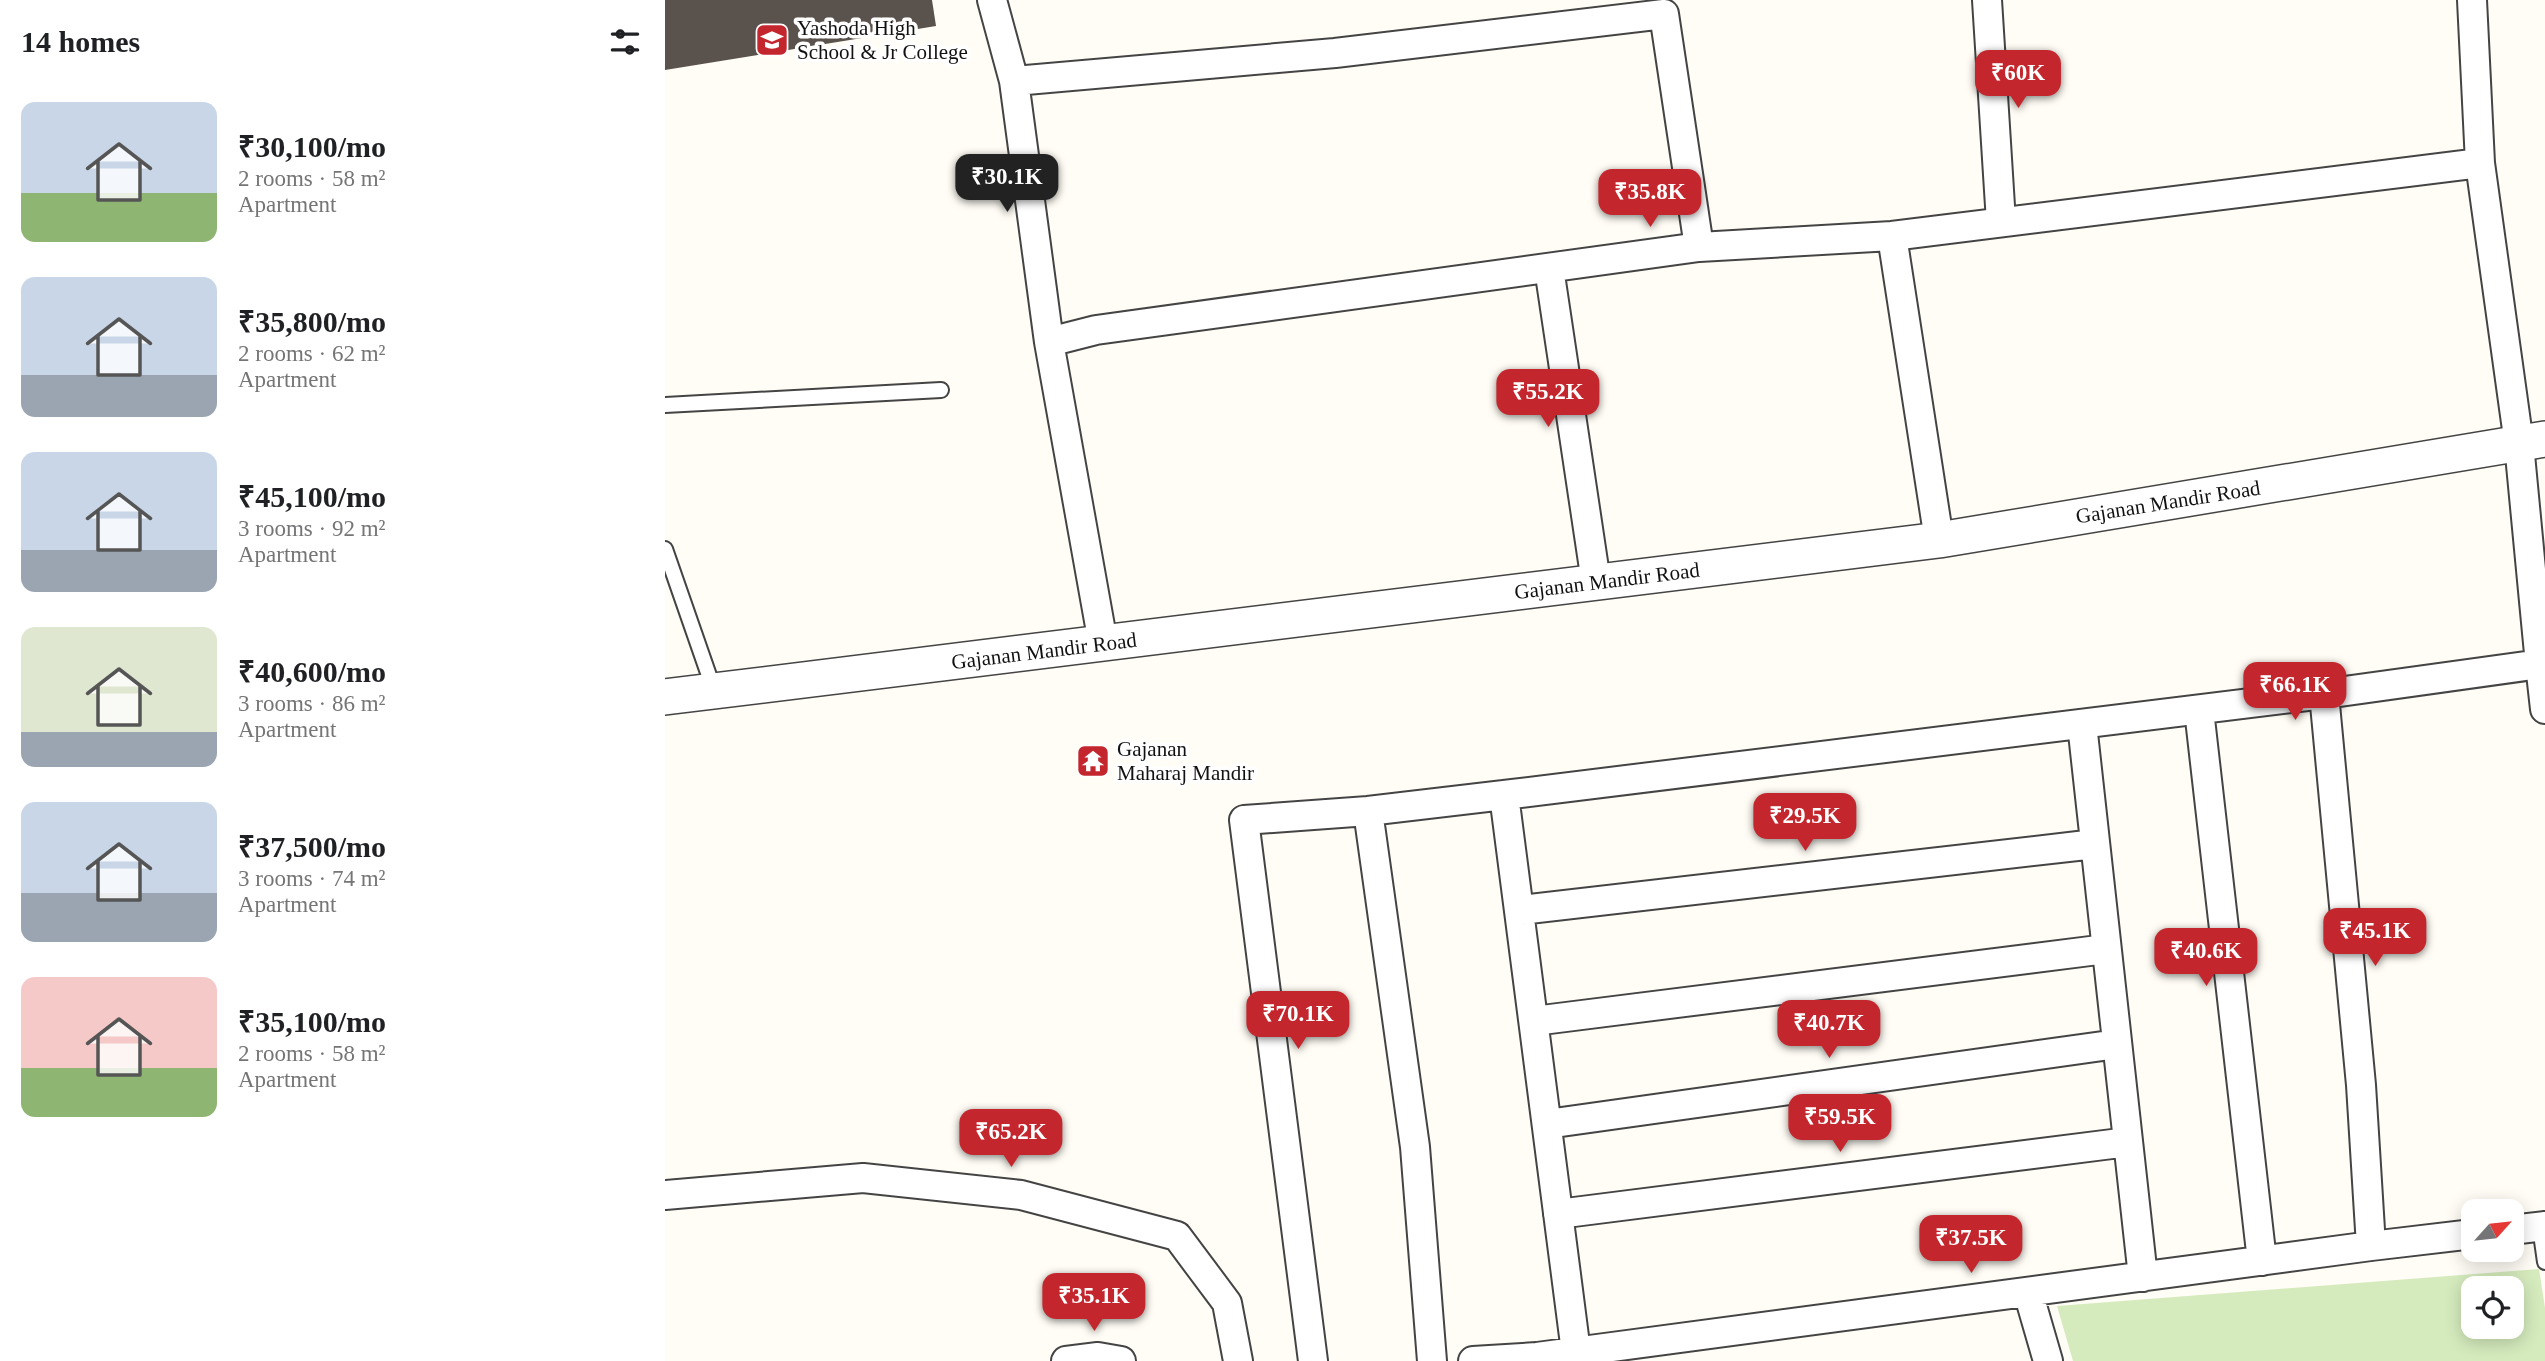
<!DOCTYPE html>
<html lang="en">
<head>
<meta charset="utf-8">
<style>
	:root { --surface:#fff; --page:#f6f6f6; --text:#202124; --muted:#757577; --accent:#c4262e }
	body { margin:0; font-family:"Times New Roman",serif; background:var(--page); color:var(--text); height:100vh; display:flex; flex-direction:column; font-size:26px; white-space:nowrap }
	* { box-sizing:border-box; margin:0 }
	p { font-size:23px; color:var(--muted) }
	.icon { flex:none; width:38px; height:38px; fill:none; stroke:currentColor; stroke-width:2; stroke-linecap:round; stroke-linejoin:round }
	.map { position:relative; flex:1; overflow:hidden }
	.sheet { display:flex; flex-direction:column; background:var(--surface); width:665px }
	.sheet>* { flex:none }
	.needle { width:46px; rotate:63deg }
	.fabs { position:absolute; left:1796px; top:1199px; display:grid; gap:14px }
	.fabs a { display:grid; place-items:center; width:63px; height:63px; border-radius:14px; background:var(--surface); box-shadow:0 4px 18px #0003; font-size:35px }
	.price { position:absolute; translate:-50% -60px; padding:0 16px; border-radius:14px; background:var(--accent); color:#fff; font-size:23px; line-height:46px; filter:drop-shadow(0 2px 4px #0008) }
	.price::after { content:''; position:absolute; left:50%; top:42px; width:21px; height:16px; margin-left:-10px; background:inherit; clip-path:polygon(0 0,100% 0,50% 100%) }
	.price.current { background:#222; color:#fff }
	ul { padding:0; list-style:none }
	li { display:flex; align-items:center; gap:21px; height:175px; padding:0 21px }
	li span { display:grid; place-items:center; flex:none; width:196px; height:140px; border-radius:14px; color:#555 }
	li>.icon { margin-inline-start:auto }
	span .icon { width:84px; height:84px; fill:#fffc; stroke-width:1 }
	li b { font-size:30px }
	h2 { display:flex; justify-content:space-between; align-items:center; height:84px; padding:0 21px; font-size:30px }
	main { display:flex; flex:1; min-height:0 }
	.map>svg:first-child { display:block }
	.green { fill:#d5ebbd; fill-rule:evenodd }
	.building { fill:#5a524d }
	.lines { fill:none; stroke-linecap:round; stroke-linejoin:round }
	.service-casing { stroke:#444; stroke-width:18 }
	.minor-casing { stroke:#444; stroke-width:32 }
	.tertiary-casing { stroke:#444; stroke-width:38 }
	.service { stroke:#fff; stroke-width:14 }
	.minor { stroke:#fff; stroke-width:28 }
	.tertiary { stroke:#fff; stroke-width:35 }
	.labels { text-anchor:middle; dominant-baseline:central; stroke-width:7; stroke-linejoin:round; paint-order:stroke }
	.poi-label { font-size:21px; fill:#111; stroke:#fff; text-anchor:start }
	.street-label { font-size:21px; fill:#111; stroke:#fff }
</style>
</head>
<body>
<main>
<section class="sheet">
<h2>14 homes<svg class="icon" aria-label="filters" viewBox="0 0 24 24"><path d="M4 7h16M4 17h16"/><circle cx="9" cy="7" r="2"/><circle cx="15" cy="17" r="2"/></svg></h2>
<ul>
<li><span style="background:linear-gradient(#c9d6e8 65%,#8fb573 0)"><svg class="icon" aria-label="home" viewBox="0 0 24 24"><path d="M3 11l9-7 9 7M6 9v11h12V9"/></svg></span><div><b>₹30,100/mo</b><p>2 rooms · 58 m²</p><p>Apartment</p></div></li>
<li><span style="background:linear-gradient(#c9d6e8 70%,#9aa5b1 0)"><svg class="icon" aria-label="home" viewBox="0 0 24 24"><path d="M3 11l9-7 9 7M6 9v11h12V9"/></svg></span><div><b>₹35,800/mo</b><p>2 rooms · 62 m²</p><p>Apartment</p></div></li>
<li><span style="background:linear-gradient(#c9d6e8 70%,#9aa5b1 0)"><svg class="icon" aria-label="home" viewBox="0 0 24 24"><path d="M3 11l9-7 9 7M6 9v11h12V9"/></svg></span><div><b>₹45,100/mo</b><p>3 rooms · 92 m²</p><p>Apartment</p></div></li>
<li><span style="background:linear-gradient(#dfe7d0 75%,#9aa5b1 0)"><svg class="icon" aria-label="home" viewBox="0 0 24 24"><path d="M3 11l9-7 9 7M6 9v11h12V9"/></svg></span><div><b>₹40,600/mo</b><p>3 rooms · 86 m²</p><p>Apartment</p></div></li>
<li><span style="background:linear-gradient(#c9d6e8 65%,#9aa5b1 0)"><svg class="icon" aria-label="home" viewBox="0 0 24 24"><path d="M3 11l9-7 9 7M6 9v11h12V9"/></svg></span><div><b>₹37,500/mo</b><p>3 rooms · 74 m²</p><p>Apartment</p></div></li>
<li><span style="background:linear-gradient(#f6c9c9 65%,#8fb573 0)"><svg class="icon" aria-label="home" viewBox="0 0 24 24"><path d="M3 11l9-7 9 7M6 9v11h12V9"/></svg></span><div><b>₹35,100/mo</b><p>2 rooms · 58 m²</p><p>Apartment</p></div></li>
</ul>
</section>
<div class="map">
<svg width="1880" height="1361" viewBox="0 0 1880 1361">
	<rect width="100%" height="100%" fill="#fffdf5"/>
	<path class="green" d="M1874 1269 1880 1308V1361H1408L1392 1306ZM1808 1288H1846V1326H1808Z"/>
	<path class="building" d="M0 0H267L271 26 0 70Z"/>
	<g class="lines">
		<defs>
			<path id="service" d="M0 405 276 390
				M0 549 49 690
				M1875 1227 1880 1262"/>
			<path id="minor" d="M327 0 349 81 670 53 999 14 1034 247 431 330 384 342 438 643
				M1322 0 1336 222
				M349 81 384 342
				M1034 247 1227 236
				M884 268 931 582
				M1274 540 1227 236 1815 163
				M1875 664 1880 709
				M1659 694 1696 1085 1706 1246
				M1534 710 1597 1261
				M1417 724 1478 1277
				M839 795 1659 694 1875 664 1854 444 1815 163 1807 0
				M855 910 1430 844
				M869 1021 1441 949
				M882 1124 1452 1044
				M0 1195 198 1178 356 1195 512 1236 562 1303 573 1361
				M893 1214 1463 1142
				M1846 1230 1880 1226
				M1363 1292 1383 1361
				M401 1361 433 1357 456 1361
				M648 1361 579 820 703 811
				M767 1361 750 1147 703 811 839 795 911 1352
				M808 1361 872 1357 1706 1246 1808 1234"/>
			<path id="tertiary" d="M0 697 1274 540 1880 439"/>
		</defs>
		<use href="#service" class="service-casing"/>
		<use href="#minor" class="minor-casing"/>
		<use href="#tertiary" class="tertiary-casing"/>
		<use href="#service" class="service"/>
		<use href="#minor" class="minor"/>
		<use href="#tertiary" class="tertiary"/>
	</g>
	<defs>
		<symbol id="school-square" viewBox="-11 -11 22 22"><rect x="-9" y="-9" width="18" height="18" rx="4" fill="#c4262e" stroke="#fff"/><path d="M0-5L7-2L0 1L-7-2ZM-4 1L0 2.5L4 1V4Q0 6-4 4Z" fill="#fff"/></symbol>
		<symbol id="temple-square" viewBox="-11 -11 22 22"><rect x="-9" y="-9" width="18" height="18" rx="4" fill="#c4262e" stroke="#fff"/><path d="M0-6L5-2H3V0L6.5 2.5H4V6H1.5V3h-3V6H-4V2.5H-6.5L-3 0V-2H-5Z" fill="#fff"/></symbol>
	</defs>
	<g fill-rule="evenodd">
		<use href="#school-square" x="88" y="21" width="38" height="38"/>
		<use href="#temple-square" x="409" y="742" width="38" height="38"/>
	</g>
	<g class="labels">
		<g class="poi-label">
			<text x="132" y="28">Yashoda High<tspan x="132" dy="24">School &amp; Jr College</tspan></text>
			<text x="452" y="749">Gajanan<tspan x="452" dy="24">Maharaj Mandir</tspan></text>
		</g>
		<g class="street-label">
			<text transform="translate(1503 502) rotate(-9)">Gajanan Mandir Road</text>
			<text transform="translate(942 581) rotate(-7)">Gajanan Mandir Road</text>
			<text transform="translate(379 651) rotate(-7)">Gajanan Mandir Road</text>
		</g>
	</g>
</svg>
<div class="fabs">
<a><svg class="needle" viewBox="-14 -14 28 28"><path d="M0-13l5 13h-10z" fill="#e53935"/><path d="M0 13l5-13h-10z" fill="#757577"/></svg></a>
<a><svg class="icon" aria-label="locate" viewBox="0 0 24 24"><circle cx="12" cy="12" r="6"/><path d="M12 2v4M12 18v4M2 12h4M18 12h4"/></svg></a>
</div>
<b class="price" style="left:1353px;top:110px">₹60K</b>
<b class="price current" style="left:342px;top:214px">₹30.1K</b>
<b class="price" style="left:985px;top:229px">₹35.8K</b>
<b class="price" style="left:883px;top:429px">₹55.2K</b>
<b class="price" style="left:1630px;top:722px">₹66.1K</b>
<b class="price" style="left:1140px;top:853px">₹29.5K</b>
<b class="price" style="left:1710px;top:968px">₹45.1K</b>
<b class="price" style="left:1541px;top:988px">₹40.6K</b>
<b class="price" style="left:633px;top:1051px">₹70.1K</b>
<b class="price" style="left:1164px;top:1060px">₹40.7K</b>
<b class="price" style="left:1175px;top:1154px">₹59.5K</b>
<b class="price" style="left:346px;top:1169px">₹65.2K</b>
<b class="price" style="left:1306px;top:1275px">₹37.5K</b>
<b class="price" style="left:429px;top:1333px">₹35.1K</b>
</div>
</main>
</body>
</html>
